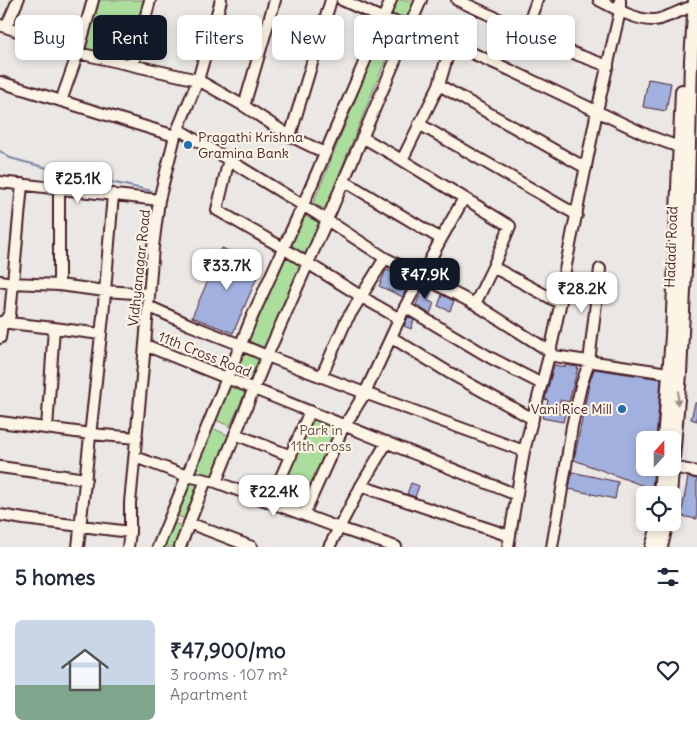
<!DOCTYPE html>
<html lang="en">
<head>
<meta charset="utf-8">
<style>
	:root { --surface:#fff; --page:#f2f2f3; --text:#1f2937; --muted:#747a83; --line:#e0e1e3; --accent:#111827 }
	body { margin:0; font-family:Delius,sans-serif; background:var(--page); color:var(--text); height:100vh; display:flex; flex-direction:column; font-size:19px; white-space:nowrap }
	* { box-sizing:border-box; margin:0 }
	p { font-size:16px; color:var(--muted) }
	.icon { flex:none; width:28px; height:28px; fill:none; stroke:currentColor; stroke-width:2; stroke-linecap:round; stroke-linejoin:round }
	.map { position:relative; height:547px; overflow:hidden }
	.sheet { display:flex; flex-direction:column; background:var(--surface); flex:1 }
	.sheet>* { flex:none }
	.banner { position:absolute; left:15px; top:15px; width:668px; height:45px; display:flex; gap:10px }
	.needle { width:32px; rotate:21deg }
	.buttons { position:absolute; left:636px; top:431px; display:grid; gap:10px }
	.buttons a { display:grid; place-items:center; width:45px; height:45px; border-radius:8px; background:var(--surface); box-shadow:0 2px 8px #0003; font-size:25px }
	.price { position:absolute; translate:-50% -42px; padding:0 11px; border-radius:10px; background:#fff; color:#222; font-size:16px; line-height:32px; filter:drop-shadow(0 1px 2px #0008) }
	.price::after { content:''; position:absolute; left:50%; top:30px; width:15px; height:11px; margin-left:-8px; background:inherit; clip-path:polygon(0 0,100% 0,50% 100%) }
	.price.current { background:var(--accent); color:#fff }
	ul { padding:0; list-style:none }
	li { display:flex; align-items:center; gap:15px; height:125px; padding:0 15px }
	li+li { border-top:1px solid var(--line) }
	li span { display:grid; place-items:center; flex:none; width:140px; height:100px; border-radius:8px; color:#555 }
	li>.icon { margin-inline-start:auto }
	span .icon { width:60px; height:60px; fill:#fffc; stroke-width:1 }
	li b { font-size:21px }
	h2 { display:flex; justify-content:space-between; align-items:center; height:60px; padding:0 15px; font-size:21px }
	.tag { padding:0 18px; border-radius:8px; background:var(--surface); box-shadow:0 2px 8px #0003; font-size:18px; line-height:45px }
	.tag.current { background:var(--accent); color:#fff }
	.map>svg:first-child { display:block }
	.green { fill:#abdd9d; stroke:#7a7e64 }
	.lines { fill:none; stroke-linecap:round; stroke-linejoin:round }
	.stream { stroke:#7785a3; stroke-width:2 }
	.building { fill:#a1b0df; stroke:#4a1f2b }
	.minor-casing { stroke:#4a1f2b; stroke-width:14 }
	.major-casing { stroke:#4a1f2b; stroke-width:16 }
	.minor { stroke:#fcf5e5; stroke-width:10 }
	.major { stroke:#fcf5e5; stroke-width:12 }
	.oneway { fill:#a38a88 }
	.poi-dot { fill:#1f6fb2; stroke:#fcf5e5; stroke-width:2 }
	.labels { text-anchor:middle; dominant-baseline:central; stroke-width:4.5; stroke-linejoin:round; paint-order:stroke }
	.poi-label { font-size:14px; fill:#4a1f2b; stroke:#fcf5e5; text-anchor:start }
	.street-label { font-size:14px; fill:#4a1f2b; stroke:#fcf5e5 }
	.park-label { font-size:14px; fill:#624e48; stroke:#fcf5e5 }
</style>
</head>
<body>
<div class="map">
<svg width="697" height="547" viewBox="0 0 697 547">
	<rect width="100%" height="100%" fill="#eae7e4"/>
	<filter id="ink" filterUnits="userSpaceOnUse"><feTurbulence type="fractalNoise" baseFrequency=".02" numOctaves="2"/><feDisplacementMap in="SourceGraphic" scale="10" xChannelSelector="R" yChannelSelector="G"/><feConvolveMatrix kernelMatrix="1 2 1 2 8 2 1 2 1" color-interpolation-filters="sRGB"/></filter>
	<g filter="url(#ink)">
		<path class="green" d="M96 0H147L131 62 82 50Z
			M397 0H414L406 23 391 17Z
			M386 24 398 29 325 209 313 204Z
			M303 215 320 223 305 255 288 247Z
			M284 257 302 265 267 349 248 341Z
			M244 352 262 360 253 384 234 377Z
			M230 384 246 391 230 426 215 420Z
			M313 418 342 430 300 507 278 497Z
			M212 428 230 436 211 478 193 470Z
			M189 481 202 486 188 520 175 515Z
			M174 523 186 528 177 547H163Z"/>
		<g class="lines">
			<path class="stream" d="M0 151 10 158 51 169 152 191"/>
		</g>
		<path class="building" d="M648 79 671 83 666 111 643 107Z
			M222 248 262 266 233 333 192 317Z
			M386 270 396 273 393 280 407 286 403 297 379 286Z
			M424 286 432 290 428 301 434 303 430 314 416 305Z
			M442 295 454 301 450 311 438 306Z
			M408 317 414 320 411 329 404 326Z
			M554 365 565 367 566 365 578 367 569 402 560 400 558 413 565 414 563 422 542 418 544 410H546L548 400 545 399Z
			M594 369 661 379 656 440H645V468H654L652 489 574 460 589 384Z
			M695 403H697V421L691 419Z
			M572 472 618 482 615 499 569 489Z
			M688 477 697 479V519L681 516Z
			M411 483 419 486 415 497 407 494Z"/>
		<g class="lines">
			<defs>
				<path id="minor" d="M275 0 244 106 290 136
					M342 0 384 19 409 25 510 70 649 136 679 147
					M457 0 578 55 608 66
					M599 0C614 8 637 21 654 20 662 20 679 11 688 8
					M0 25 78 53 198 80 244 106
					M6 27 18 0
					M526 31 537 0
					M133 65 150 0
					M0 82 175 136
					M439 85 451 44
					M61 101 78 53 93 0
					M419 124 577 215
					M178 129 327 220 385 258 475 304 546 349 554 356 675 374
					M362 137 402 160
					M325 153 290 136 331 0
					M229 159 217 210 283 248 372 303 400 319
					M344 181 441 239 464 198
					M0 182 159 200
					M493 267 560 303
					M0 281 12 283 59 285 105 291 149 294
					M59 285V189
					M475 304 493 267 510 226 402 160 439 85 586 168
					M148 306 190 325 241 345 267 356 362 392 524 451 550 352 564 287V275L597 111 620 11V0
					M405 307 491 358 542 384
					M0 322 54 328 101 334
					M391 337 448 372 533 419
					M0 338 2 323 10 315 22 184
					M145 345 517 495
					M321 377 346 321 385 258
					M0 422 91 434 137 438
					M47 428 54 328
					M235 434 291 456
					M387 442 361 486 510 536
					M135 457 187 476 206 480
					M0 467 86 479
					M673 467 697 472
					M216 482 339 528 329 547
					M361 486 339 528 396 547
					M270 502 310 411
					M304 514 342 430 365 393 405 307 441 239
					M0 515 24 519 130 532
					M189 523 252 547
					M78 547 103 316 113 194
					M128 547 130 532V503L145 345 153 247 159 200 175 136 198 80 221 0
					M158 547 252 317 303 205 391 0
					M180 547 206 480 216 482 267 356 327 220 421 0
					M508 547 524 451
					M552 547 565 472 572 426 581 386 589 362 600 269"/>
				<path id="major" d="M664 440 672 336 682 91
					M660 495 662 468
					M670 495 680 374 687 228 691 61 695 0
					M652 547 657 530V522
					M661 547 667 522"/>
			</defs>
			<use href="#minor" class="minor-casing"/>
			<use href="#major" class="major-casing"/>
			<use href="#minor" class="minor"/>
			<use href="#major" class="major"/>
		</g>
		<defs><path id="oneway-solid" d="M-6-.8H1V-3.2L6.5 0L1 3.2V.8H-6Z" transform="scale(1.25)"/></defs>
		<use class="oneway" href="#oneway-solid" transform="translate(678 398) rotate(94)"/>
	</g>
	<g class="poi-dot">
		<circle cx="188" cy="145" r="5"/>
		<circle cx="622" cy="409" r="5"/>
	</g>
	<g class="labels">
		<g class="poi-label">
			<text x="198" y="137">Pragathi Krishna<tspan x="198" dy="16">Gramina Bank</tspan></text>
			<text x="612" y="409" text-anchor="end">Vani Rice Mill</text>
		</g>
		<g class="street-label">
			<text transform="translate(671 247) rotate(-88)">Hadadi Road</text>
			<text transform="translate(139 268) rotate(-84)">Vidhyanagar Road</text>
			<text transform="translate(205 354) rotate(22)">11th Cross Road</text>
		</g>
		<g class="park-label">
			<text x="321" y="430">Park in<tspan x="321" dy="16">11th cross</tspan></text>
		</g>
	</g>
</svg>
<div class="buttons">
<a><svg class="needle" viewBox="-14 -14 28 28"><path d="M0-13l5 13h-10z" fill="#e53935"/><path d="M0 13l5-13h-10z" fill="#747a83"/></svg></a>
<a><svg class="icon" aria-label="locate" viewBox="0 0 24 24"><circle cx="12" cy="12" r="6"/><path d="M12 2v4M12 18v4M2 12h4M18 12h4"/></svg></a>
</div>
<b class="price" style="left:78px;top:204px">₹25.1K</b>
<b class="price" style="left:227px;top:291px">₹33.7K</b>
<b class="price current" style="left:425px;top:300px">₹47.9K</b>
<b class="price" style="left:582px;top:314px">₹28.2K</b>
<b class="price" style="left:274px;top:517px">₹22.4K</b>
<div class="banner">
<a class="tag">Buy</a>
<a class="tag current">Rent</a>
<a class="tag">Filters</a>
<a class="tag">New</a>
<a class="tag">Apartment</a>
<a class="tag">House</a>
</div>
</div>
<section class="sheet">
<h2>5 homes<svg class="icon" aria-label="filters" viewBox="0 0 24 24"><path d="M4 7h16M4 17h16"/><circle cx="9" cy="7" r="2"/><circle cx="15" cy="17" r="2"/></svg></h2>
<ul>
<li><span style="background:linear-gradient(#c9d6e8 65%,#7fa58c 0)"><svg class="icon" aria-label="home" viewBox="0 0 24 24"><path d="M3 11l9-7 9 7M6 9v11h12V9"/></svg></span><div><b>₹47,900/mo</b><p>3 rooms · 107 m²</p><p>Apartment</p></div><svg class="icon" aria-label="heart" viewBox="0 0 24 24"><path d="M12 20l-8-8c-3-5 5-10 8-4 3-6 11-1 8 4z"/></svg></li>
</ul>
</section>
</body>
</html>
